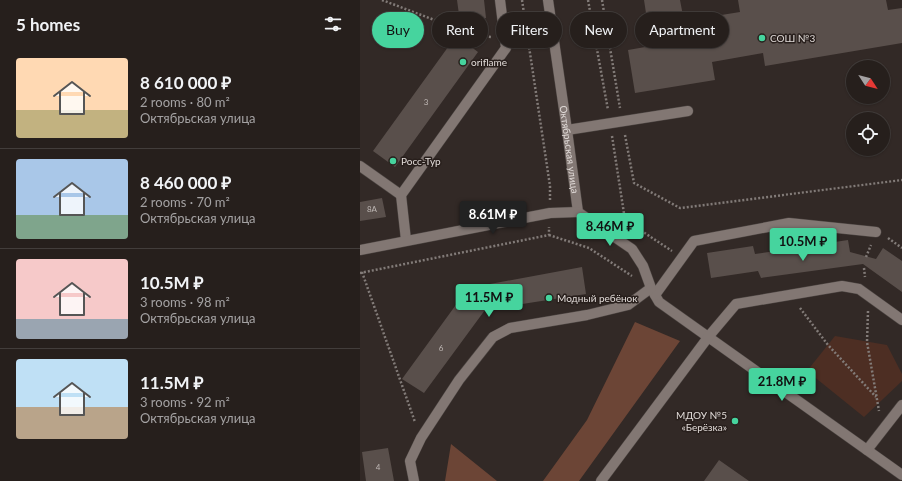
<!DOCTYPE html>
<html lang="en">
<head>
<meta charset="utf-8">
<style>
	:root { --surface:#261f1c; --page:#322c29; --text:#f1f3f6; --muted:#a4a2a3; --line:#423d3b; --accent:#46d49e }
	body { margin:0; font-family:Lato,sans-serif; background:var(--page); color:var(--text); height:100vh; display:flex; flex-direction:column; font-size:15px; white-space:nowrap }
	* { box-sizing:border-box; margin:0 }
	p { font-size:13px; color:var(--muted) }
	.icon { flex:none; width:22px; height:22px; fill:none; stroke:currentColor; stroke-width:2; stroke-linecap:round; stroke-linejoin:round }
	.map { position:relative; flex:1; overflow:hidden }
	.panel { display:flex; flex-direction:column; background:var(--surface); width:360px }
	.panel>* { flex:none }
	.hud { position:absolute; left:12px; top:12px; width:380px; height:36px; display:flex; gap:8px }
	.needle { width:26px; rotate:126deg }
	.tools { position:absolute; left:486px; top:60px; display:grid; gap:8px }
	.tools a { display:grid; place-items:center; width:44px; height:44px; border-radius:50%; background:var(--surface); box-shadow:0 1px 3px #0004,0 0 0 1px var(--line); font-size:20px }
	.price { position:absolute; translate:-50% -34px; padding:0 9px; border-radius:4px; background:var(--accent); color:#111; font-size:13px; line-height:26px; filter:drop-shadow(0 1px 2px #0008) }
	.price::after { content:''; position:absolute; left:50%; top:24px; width:12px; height:9px; margin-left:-6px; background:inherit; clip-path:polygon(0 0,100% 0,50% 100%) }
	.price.active { background:#222; color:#fff }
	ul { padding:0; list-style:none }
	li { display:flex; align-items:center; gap:12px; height:100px; padding:0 16px }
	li+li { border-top:1px solid var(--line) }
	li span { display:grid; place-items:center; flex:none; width:112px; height:80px; border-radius:4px; color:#555 }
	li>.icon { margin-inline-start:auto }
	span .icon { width:48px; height:48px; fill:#fffc; stroke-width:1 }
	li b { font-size:17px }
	h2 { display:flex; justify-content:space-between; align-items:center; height:48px; padding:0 16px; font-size:17px }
	.chip { padding:0 14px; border-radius:18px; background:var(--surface); box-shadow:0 1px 3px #0004,0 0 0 1px var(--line); font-size:14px; line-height:36px }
	.chip.active { background:var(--accent); color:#111 }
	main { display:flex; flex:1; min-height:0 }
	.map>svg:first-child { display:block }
	.green { fill:#4d2e23 }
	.forest { fill:#6c4536 }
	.building { fill:#594f4b }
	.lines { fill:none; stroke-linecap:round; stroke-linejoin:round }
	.minor-casing { stroke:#4d4643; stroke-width:11 }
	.path { stroke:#827b78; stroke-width:2.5; stroke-dasharray:2 2; stroke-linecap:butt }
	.minor { stroke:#827773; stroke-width:10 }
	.poi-dot { fill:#46d49e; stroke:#281f1c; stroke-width:1.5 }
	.labels { text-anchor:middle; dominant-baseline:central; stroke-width:3; stroke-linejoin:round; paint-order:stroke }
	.number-label { font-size:8px; fill:#beb7b4 }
	.poi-label { font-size:10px; fill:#e0dad7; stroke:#281f1c; text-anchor:start }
	.street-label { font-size:10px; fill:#e0dad7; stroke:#281f1c }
</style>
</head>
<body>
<main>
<section class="panel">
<h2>5 homes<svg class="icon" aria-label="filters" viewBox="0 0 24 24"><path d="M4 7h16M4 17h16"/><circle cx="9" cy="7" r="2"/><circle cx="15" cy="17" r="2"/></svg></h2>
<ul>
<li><span style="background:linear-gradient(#ffd9b3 65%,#c2b280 0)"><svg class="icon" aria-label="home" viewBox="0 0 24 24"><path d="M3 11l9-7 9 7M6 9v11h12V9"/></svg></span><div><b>8 610 000 ₽</b><p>2 rooms · 80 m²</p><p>Октябрьская улица</p></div></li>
<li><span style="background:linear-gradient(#a9c7e8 70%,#7fa58c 0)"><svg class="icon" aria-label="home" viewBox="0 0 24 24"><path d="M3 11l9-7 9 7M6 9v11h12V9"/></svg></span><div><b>8 460 000 ₽</b><p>2 rooms · 70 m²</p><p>Октябрьская улица</p></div></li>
<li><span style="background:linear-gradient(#f6c9c9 75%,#9aa5b1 0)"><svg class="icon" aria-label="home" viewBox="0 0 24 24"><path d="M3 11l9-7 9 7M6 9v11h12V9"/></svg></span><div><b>10.5M ₽</b><p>3 rooms · 98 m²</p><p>Октябрьская улица</p></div></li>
<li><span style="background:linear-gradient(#bfe0f5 60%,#b9a48a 0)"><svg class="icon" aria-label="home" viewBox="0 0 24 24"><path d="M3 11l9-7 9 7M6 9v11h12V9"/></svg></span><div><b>11.5M ₽</b><p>3 rooms · 92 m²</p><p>Октябрьская улица</p></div></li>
</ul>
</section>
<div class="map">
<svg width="542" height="481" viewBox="0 0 542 481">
	<rect width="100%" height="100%" fill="#322926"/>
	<path class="green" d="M475 336 527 345 542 374V381L504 417 447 371Z"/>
	<path class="forest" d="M275 322 320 341 219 481H183L227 420Z
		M91 444 137 481H85Z"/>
	<path class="building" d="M97 0H124L126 18 117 20 110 46 118 52 35 167 13 151 96 36 100 22Z
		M284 0H320L324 21 380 12 378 0H526L528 10 542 8V43L405 66 403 53 352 62 355 80 275 93 268 50 291 46Z
		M22 198 26 217 0 221V202Z
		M488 240 490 252 516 259 523 248 542 261V292L503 264 401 278 398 271 351 278 347 253 393 246 395 254Z
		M222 267 226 294 125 310 64 393 42 379 98 302 111 309 131 296 130 284Z
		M28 448 34 481H6L2 452Z
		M359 460 389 481H344Z"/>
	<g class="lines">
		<defs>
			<g id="minor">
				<path id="s1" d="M188 0 207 130 218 212 272 249 283 266 291 288 299 302 542 475"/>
				<path d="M207 130 328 111"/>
				<path d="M0 166 41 195"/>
				<path d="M46 240 41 195 146 48 140 0"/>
				<path d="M0 250 190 213 218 212"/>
				<path d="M295 295 334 241 429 223 516 232"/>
				<path d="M507 450 542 405"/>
				<path d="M54 481 50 461 61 438 99 380 133 337 150 328 227 315 268 305 291 288"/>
				<path d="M241 481 349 336 376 304 482 286 499 289 542 320"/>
			</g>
		</defs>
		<use href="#minor" class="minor-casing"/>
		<path class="path" d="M22 0 98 29
			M162 0 190 186V200
			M228 0 248 110
			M242 0 260 108
			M113 35 132 37
			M159 39 168 38
			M265 135 274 183 320 208 542 180
			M252 136 265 220 312 251
			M189 235 229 248 272 276
			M528 238 542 248
			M506 257 511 245
			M504 268 505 277
			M2 272 55 422
			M0 273 189 235V227
			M440 308 468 345 516 397
			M508 311 507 342 519 411"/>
		<use href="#minor" class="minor"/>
	</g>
	<g class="poi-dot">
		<circle cx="402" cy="38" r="4"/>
		<circle cx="103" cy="62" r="4"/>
		<circle cx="33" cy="161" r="4"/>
		<circle cx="189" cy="298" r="4"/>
		<circle cx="375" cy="421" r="4"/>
	</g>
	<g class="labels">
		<g class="number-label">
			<text x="66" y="102">3</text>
			<text x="12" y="209">8А</text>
			<text x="81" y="348">6</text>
			<text x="18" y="467">4</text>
		</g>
		<g class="poi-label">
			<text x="410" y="38">СОШ №3</text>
			<text x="111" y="62">oriflame</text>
			<text x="41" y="161">Росс-Тур</text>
			<text x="197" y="298">Модный ребёнок</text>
			<text x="367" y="415" text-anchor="end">МДОУ №5<tspan x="367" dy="12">«Берёзка»</tspan></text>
		</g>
		<g class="street-label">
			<text stroke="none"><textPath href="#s1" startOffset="151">Октябрьская улица</textPath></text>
		</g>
	</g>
</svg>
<div class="tools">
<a><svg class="needle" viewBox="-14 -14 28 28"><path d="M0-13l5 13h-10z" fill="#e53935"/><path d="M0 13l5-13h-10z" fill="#a4a2a3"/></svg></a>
<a><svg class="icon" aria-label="locate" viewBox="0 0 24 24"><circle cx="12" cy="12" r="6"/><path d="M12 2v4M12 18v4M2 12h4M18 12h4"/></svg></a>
</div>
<b class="price active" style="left:133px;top:235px">8.61M ₽</b>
<b class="price" style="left:250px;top:247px">8.46M ₽</b>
<b class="price" style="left:443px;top:262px">10.5M ₽</b>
<b class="price" style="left:129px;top:318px">11.5M ₽</b>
<b class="price" style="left:422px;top:402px">21.8M ₽</b>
<div class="hud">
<a class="chip active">Buy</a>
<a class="chip">Rent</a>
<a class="chip">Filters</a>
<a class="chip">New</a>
<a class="chip">Apartment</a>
</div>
</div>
</main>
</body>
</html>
